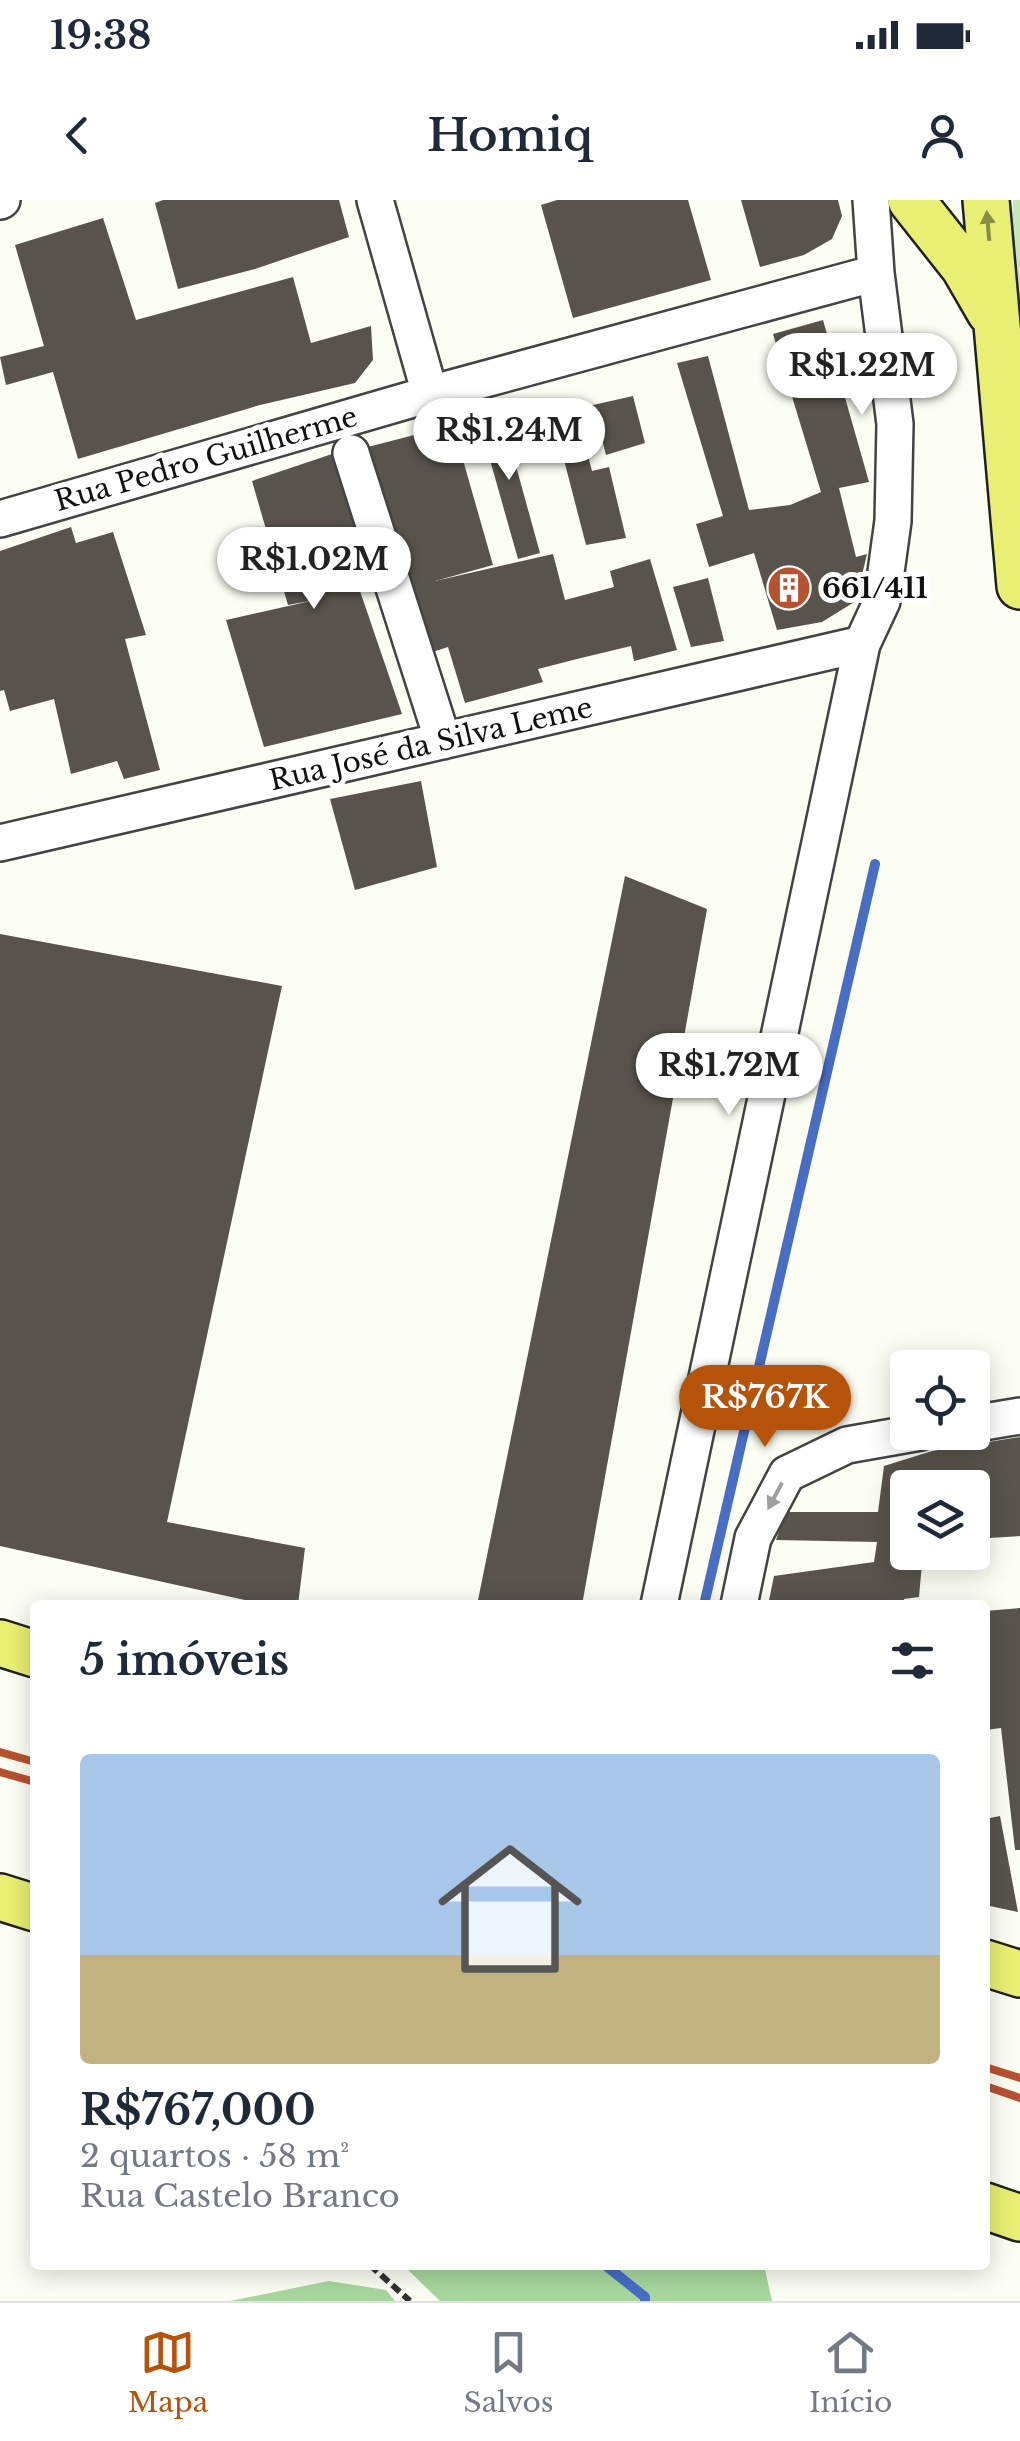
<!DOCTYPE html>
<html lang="pt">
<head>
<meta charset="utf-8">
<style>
	:root { --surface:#fff; --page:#f6f6f7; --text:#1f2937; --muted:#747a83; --line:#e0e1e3; --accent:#b45309 }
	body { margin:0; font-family:"Libre Baskerville",serif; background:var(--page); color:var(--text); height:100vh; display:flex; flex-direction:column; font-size:38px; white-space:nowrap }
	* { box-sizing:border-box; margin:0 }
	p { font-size:32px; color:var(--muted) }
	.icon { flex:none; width:55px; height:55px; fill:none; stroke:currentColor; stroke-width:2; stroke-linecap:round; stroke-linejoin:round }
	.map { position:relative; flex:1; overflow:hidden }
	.sheet { position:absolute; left:30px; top:1400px; width:960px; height:670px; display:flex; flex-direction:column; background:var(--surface); border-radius:10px; box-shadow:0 5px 25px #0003 }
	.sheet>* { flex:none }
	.buttons { position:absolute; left:890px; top:1150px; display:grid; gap:20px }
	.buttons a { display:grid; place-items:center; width:100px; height:100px; border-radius:10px; background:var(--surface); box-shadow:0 5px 25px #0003; font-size:50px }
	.price { position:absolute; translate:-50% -85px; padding:0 22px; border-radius:35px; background:#fff; color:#222; font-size:32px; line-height:65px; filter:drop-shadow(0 2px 5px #0008) }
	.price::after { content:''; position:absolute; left:50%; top:60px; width:30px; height:22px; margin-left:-15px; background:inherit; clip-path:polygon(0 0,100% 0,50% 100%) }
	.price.current { background:var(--accent); color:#fff }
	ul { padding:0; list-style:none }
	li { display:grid; align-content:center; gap:20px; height:530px; padding:0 50px }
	li span { display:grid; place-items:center; height:310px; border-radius:10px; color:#555 }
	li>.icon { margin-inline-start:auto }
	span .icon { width:180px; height:180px; fill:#fffc; stroke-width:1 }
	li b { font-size:42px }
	h2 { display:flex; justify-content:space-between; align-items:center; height:120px; padding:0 50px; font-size:42px }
	.status { display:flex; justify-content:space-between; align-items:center; height:70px; padding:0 50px; background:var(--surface); direction:ltr }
	.status svg { height:28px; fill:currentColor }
	header { display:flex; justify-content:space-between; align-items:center; height:130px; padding:0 50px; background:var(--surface); font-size:45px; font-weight:600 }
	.menu { display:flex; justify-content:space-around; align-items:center; height:140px; border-top:2px solid var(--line); background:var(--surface); font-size:28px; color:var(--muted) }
	.menu a { display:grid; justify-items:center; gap:5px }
	.menu .current { color:var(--accent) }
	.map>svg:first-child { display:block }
	.green { fill:#c7e7be }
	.forest { fill:#a7d79e }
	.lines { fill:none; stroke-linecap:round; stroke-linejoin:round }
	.stream { stroke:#476dc5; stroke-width:10 }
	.building { fill:#58544d }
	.minor-casing { stroke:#434343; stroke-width:40 }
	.major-casing { stroke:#212121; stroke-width:50 }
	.path { stroke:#323232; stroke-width:6; stroke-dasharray:10 5; stroke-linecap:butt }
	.minor { stroke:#fff; stroke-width:35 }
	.major { stroke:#e8ef72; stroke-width:45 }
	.rail { stroke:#b75230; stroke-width:8 }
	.oneway { fill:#878b46 }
	.oneway2 { fill:#9f9f9f }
	.labels { text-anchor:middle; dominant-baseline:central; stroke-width:10; stroke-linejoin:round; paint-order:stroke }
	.street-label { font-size:28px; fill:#101010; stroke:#fff }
	.poi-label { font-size:28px; font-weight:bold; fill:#101010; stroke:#fff; text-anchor:start }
</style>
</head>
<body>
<div class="status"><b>19:38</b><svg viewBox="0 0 49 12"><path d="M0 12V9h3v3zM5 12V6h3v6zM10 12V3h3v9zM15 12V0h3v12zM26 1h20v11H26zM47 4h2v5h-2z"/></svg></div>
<header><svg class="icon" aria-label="back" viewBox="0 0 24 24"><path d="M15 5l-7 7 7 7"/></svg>Homiq<svg class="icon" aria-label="person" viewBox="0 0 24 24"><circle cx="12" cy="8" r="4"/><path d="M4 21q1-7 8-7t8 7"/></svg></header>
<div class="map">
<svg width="1020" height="2101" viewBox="0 0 1020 2101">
	<rect width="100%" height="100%" fill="#fdfef3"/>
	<path class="green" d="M1013 0H1020V171L1010 102Z"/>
	<path class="forest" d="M403 2065H764L772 2101H440Z
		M329 2081 386 2090 395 2101H230Z"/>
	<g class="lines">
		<path class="stream" d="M704 1405 875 664
			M605 2065 645 2097V2101"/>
	</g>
	<path class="building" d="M163 0H339L349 37 255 69 178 89 155 3Z
		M557 0H688L711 80 573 118 541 5Z
		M741 0H838L842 16 832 39 804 55 760 67Z
		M103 18 136 120 293 77 311 143 371 126 373 160 355 183 260 205 78 259 53 172 6 185 0 157 44 146 15 45Z
		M823 120 869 282 839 288 856 357 867 354 856 401 822 422 777 430 754 353 709 367 696 324 723 316 677 163 708 156 749 310 790 305 821 292 773 134Z
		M633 196 645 243 606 255 593 205Z
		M500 208 540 353 518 359 477 214Z
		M453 225 493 365 435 381 553 354 565 400 614 387 610 371 650 359 677 450 634 461 631 446 581 458 538 469 543 482 465 503 448 447 423 455 360 249Z
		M341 251 383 388 360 391 402 514 264 547 226 420 315 400 288 405 252 281Z
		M587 252 592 271 609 267 626 338 586 345 564 260Z
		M71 327 76 343 113 332 146 435 125 439 160 570 124 579 117 561 71 574 54 499 10 511 4 490 0 491V351Z
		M708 378 724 441 691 447 673 387Z
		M421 581 437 667 355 690 330 599Z
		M625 676 707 709 582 1405H477Z
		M0 734 282 786 167 1322 305 1348 298 1405H267L0 1346Z
		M1020 1237V1336L972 1339V1288H908V1352H923L919 1397 904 1399 905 1405H768L774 1376 874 1362 877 1342 776 1340 785 1312H878L884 1266 932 1251Z
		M1020 1408V1650H1015L1001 1528 985 1530V1411Z
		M1000 1616 1018 1712 985 1705V1619Z"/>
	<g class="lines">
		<defs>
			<path id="minor" d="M375 0 430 194
				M0 1 2 0
				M351 253 443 541
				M0 319 430 194 876 73
				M0 643 862 444
				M972 1224 1020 1216
				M659 1405 862 444 882 401 893 321 895 224 876 73 871 0
				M739 1405 753 1338 787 1274 847 1245 921 1232"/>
			<path id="major" d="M911 0 964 67 990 112
				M986 0 1020 386
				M0 1443 35 1454
				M0 1697 35 1708
				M985 1763 1020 1774
				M985 2006 1020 2018"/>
		</defs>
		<use href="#minor" class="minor-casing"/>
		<use href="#major" class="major-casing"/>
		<path class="path" d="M370 2065 410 2101"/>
		<use href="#minor" class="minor"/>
		<use href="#major" class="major"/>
		<path class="rail" d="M0 1552 35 1562
			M0 1572 35 1582
			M985 1867 1020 1878
			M985 1886 1020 1898"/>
	</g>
	<defs><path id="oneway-solid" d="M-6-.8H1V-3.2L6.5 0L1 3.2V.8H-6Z" transform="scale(2.5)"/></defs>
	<use class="oneway" href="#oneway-solid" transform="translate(988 26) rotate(-95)"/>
	<use class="oneway2" href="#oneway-solid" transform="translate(775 1296) rotate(118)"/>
	<defs>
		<symbol id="building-disc" viewBox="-11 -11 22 22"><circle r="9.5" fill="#b75230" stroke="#fff"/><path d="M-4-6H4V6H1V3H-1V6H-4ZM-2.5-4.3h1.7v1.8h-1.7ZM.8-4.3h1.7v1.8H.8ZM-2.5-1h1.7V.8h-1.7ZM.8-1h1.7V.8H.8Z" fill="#fff"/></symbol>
	</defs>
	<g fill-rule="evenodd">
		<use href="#building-disc" x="764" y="363" width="50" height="50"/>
	</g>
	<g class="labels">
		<g class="street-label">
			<text transform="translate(206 259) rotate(-16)">Rua Pedro Guilherme</text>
			<text transform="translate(431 544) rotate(-13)">Rua José da Silva Leme</text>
		</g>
		<g class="poi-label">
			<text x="822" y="388">661/411</text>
		</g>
	</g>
</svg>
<div class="buttons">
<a><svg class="icon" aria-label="locate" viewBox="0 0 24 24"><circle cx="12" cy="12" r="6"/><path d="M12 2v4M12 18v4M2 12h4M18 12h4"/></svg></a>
<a><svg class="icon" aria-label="layers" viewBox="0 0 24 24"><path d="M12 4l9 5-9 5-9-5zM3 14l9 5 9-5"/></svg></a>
</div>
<b class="price" style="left:862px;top:218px">R$1.22M</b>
<b class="price" style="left:509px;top:283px">R$1.24M</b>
<b class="price" style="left:314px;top:412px">R$1.02M</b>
<b class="price" style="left:729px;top:918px">R$1.72M</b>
<b class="price current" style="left:765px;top:1250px">R$767K</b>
<section class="sheet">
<h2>5 imóveis<svg class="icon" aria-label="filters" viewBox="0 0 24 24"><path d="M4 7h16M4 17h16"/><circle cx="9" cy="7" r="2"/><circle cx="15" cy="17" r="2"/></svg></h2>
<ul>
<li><span style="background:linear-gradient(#a9c7e8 65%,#c2b280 0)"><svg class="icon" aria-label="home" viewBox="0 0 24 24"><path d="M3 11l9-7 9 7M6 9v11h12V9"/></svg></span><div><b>R$767,000</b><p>2 quartos · 58 m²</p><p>Rua Castelo Branco</p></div></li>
</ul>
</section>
</div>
<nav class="menu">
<a class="current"><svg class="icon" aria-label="map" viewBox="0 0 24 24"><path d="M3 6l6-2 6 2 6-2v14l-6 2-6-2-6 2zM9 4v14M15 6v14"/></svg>Mapa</a>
<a><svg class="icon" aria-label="saved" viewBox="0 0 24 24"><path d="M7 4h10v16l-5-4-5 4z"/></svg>Salvos</a>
<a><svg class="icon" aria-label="home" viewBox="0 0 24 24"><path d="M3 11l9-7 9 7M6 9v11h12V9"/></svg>Início</a>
</nav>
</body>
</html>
